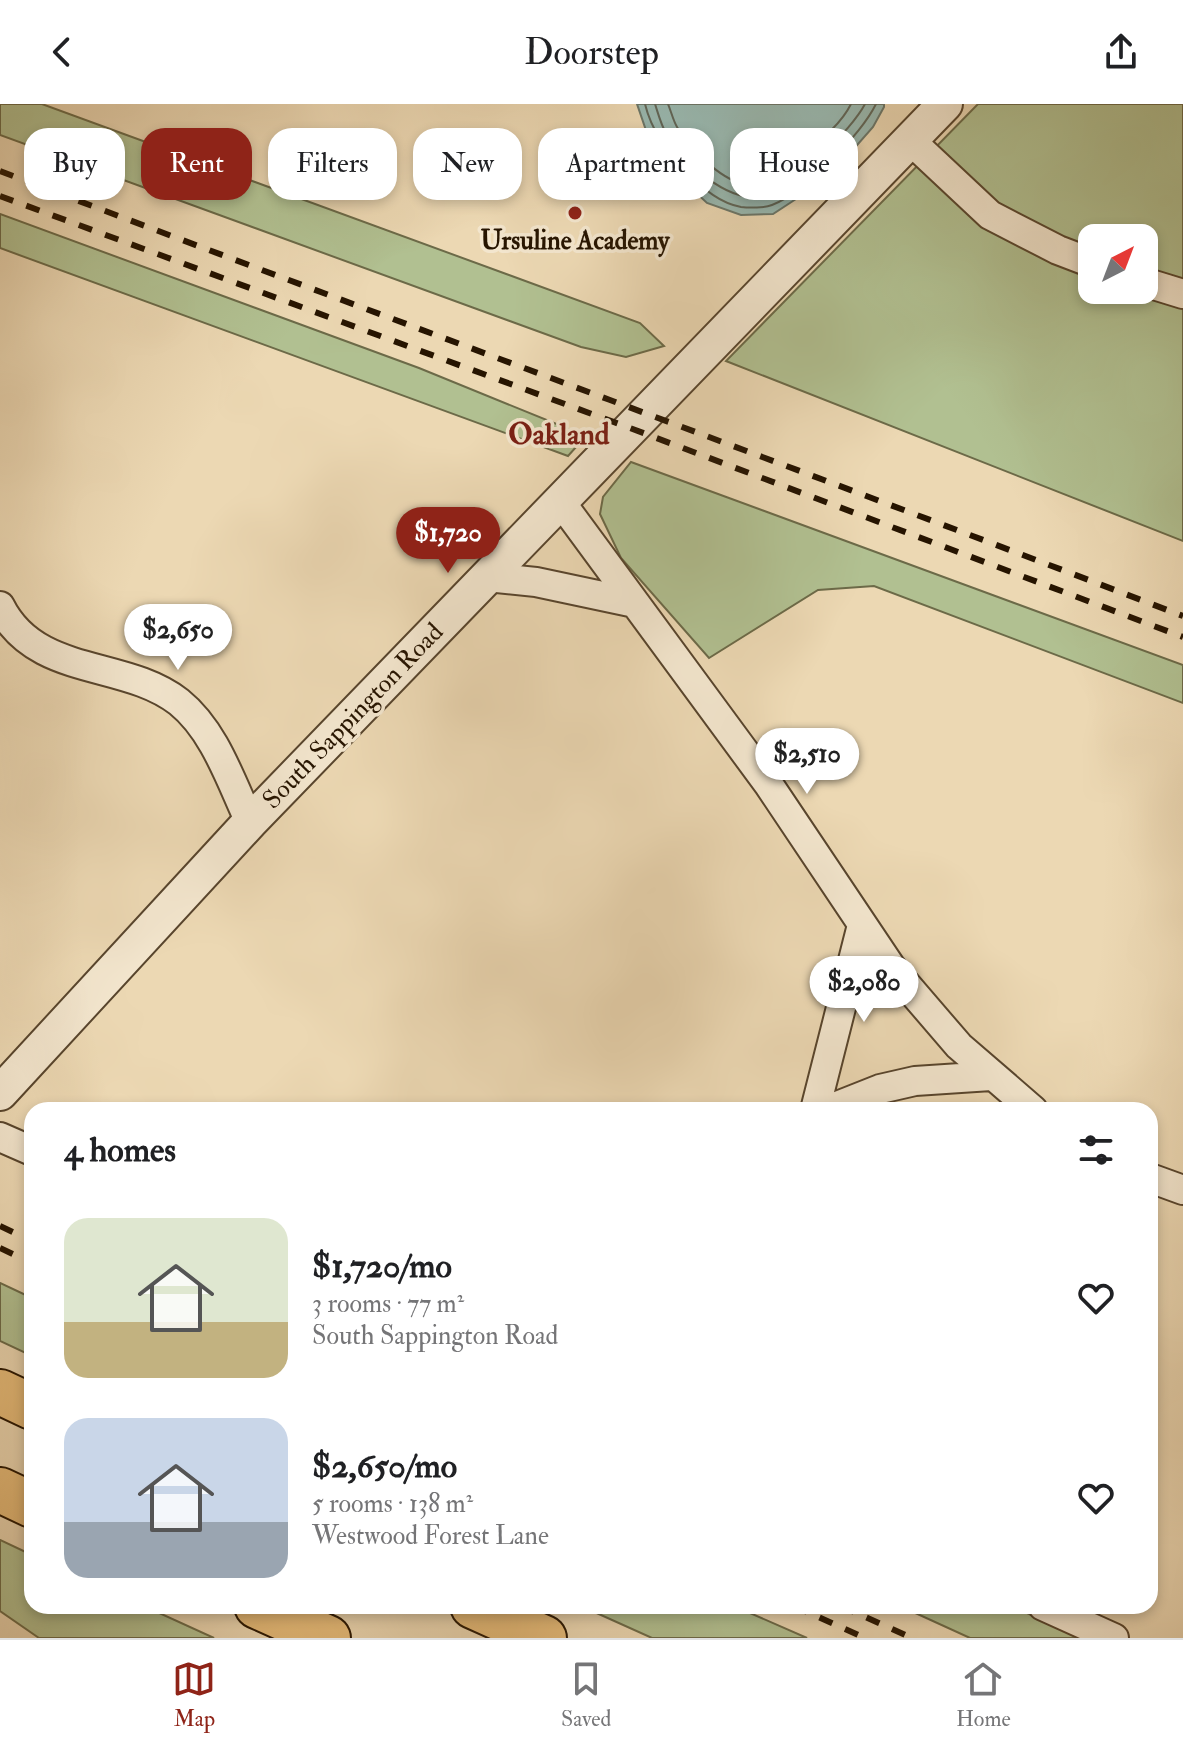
<!DOCTYPE html>
<html lang="en">
<head>
<meta charset="utf-8">
<style>
	:root { --surface:#fff; --page:#f2f2f2; --text:#202124; --muted:#757577; --line:#e0e0e0; --accent:#8f2418 }
	body { margin:0; font-family:"IM FELL Double Pica",serif; background:var(--page); color:var(--text); height:100vh; display:flex; flex-direction:column; font-size:30px; white-space:nowrap }
	* { box-sizing:border-box; margin:0 }
	p { font-size:26px; color:var(--muted) }
	.icon { flex:none; width:44px; height:44px; fill:none; stroke:currentColor; stroke-width:2; stroke-linecap:round; stroke-linejoin:round }
	.map { position:relative; flex:1; overflow:hidden }
	.details { position:absolute; left:24px; top:998px; width:1134px; height:512px; display:flex; flex-direction:column; background:var(--surface); border-radius:24px; box-shadow:0 4px 12px #0003 }
	.details>* { flex:none }
	.top-card { position:absolute; left:24px; top:24px; width:1136px; height:72px; display:flex; gap:16px }
	.needle { width:52px; rotate:42deg }
	.tools { position:absolute; left:1078px; top:120px; display:grid; gap:16px }
	.tools a { display:grid; place-items:center; width:80px; height:80px; border-radius:16px; background:var(--surface); box-shadow:0 4px 12px #0003; font-size:40px }
	.price { position:absolute; translate:-50% -68px; padding:0 18px; border-radius:28px; background:#fff; color:#222; font-size:26px; line-height:52px; filter:drop-shadow(0 2px 4px #0008) }
	.price::after { content:''; position:absolute; left:50%; top:48px; width:24px; height:18px; margin-left:-12px; background:inherit; clip-path:polygon(0 0,100% 0,50% 100%) }
	.price.selected { background:var(--accent); color:#fff }
	ul { padding:0; list-style:none }
	li { display:flex; align-items:center; gap:24px; height:200px; padding:0 40px }
	li span { display:grid; place-items:center; flex:none; width:224px; height:160px; border-radius:24px; color:#555 }
	li>.icon { margin-inline-start:auto }
	span .icon { width:96px; height:96px; fill:#fffc; stroke-width:1 }
	li b { font-size:34px }
	h2 { display:flex; justify-content:space-between; align-items:center; height:96px; padding:0 40px; font-size:34px }
	.tag { padding:0 28px; border-radius:24px; background:var(--surface); box-shadow:0 4px 12px #0003; font-size:28px; line-height:72px }
	.tag.selected { background:var(--accent); color:#fff }
	header { display:flex; justify-content:space-between; align-items:center; height:104px; padding:0 40px; background:var(--surface); font-size:36px; font-weight:600 }
	.dock { display:flex; justify-content:space-around; align-items:center; height:112px; border-top:2px solid var(--line); background:var(--surface); font-size:22px; color:var(--muted) }
	.dock a { display:grid; justify-items:center; gap:4px }
	.dock .selected { color:var(--accent) }
	.map>svg:first-child { display:block }
	.green { fill:#b1c091; stroke:#6c6a48; stroke-width:2; fill-rule:evenodd }
	.water { fill:#99b9b1; stroke:#6b776a; stroke-width:2 }
	.lines { fill:none; stroke-linecap:round; stroke-linejoin:round }
	.shore { stroke:#606658; stroke-width:2 }
	.minor-casing { stroke:#58452d; stroke-width:32 }
	.tertiary-casing { stroke:#58452d; stroke-width:38 }
	.motorway-casing { stroke:#261400; stroke-width:48 }
	.minor { stroke:#f3e6ce; stroke-width:28 }
	.tertiary { stroke:#f3e6ce; stroke-width:34 }
	.motorway { stroke:#e6bc7a; stroke-width:44 }
	.rail { stroke:#261400; stroke-width:6; stroke-dasharray:14 14; stroke-linecap:butt }
	.poi-dot { fill:#8f2418; stroke:#f3e6ce; stroke-width:3 }
	.labels { text-anchor:middle; dominant-baseline:central; stroke-width:7; stroke-linejoin:round; paint-order:stroke }
	.poi-label { font-size:26px; font-weight:bold; fill:#261400; stroke:#f3e6ce }
	.street-label { font-size:26px; fill:#261400; stroke:#f3e6ce }
	.quarter-label { font-size:30px; font-weight:bold; fill:#7a1f14; stroke:#f3e6ce }
</style>
</head>
<body>
<header><svg class="icon" aria-label="back" viewBox="0 0 24 24"><path d="M15 5l-7 7 7 7"/></svg>Doorstep<svg class="icon" aria-label="share" viewBox="0 0 24 24"><path d="M12 15V3M7 8l5-5 5 5M5 13v7h14v-7"/></svg></header>
<div class="map">
<svg width="1183" height="1534" viewBox="0 0 1183 1534">
	<rect width="100%" height="100%" fill="#ecd8b3"/>
	<filter id="stains"><feTurbulence type="fractalNoise" baseFrequency=".0025" numOctaves="4"/><feColorMatrix values="0 0 0 0 .2 0 0 0 0 .09 0 0 0 0 .02 0 0 0 .5 -.17"/></filter>
	<radialGradient id="worn" r=".72"><stop offset=".6" stop-color="#630" stop-opacity="0"/><stop offset="1" stop-color="#630" stop-opacity=".3"/></radialGradient>
	<path class="green" d="M0 0H42L640 219 664 242 626 253 581 243 0 31Z
		M978 0H1183V437L726 257ZM1092 134H1144V186H1092Z
		M0 110 419 264 586 332 568 352 0 144Z
		M631 358 1183 561V599L874 482 818 486 709 554 621 454 600 410 603 393Z
		M0 1179 32 1194V1252L0 1237Z
		M0 1436 32 1451V1502H144L214 1534H39L0 1507Z
		M581 1502H734L807 1534H652Z
		M900 1502H1012L1080 1534H970Z"/>
	<path class="water" d="M637 0H884V3L873 23 844 56 799 93 773 110 741 111 707 99 676 70 650 38Z"/>
	<g class="lines">
		<path class="shore" d="M645 0C652 29 669 51 690 71 705 86 720 99 741 103 749 104 765 104 772 101 804 89 861 30 876 0
			M655 0C658 9 661 21 666 29 684 59 728 101 766 92 793 85 852 25 865 0
			M668 0C671 7 673 16 677 23 691 47 734 92 765 79 780 73 793 59 805 49 822 35 841 20 851 0"/>
		<defs>
			<path id="minor" d="M910 36 990 111 1058 146 1092 159
				M1144 178 1183 190
				M560 397 769 681 891 863 959 942 1033 1006
				M487 473 536 478 635 499
				M0 502C36 574 124 555 179 598 215 627 231 678 250 718
				M815 1006 862 821
				M827 1006 880 985 915 977 991 972
				M0 1033 32 1047
				M1150 1074 1183 1086
				M1043 1502 1114 1534"/>
			<path id="tertiary" d="M0 989 250 718 945 0"/>
			<path id="motorway" d="M0 1288 32 1303
				M0 1386 32 1401
				M257 1502 328 1534
				M473 1502 544 1534"/>
		</defs>
		<use href="#minor" class="minor-casing"/>
		<use href="#tertiary" class="tertiary-casing"/>
		<use href="#motorway" class="motorway-casing"/>
		<use href="#minor" class="minor"/>
		<use href="#tertiary" class="tertiary"/>
		<use href="#motorway" class="motorway"/>
		<path class="rail" d="M0 67C394 217 789 361 1183 512
			M0 92 630 324 1183 533
			M0 1122 32 1137
			M0 1144 32 1159
			M794 1502 865 1534
			M841 1502 912 1534"/>
	</g>
	<circle class="poi-dot" cx="575" cy="109" r="8"/>
	<g class="labels">
		<g class="poi-label">
			<text x="575" y="137">Ursuline Academy</text>
		</g>
		<g class="street-label">
			<text transform="translate(353 612) rotate(-46)">South Sappington Road</text>
		</g>
		<g class="quarter-label">
			<text x="559" y="330">Oakland</text>
		</g>
	</g>
	<rect width="100%" height="100%" filter="url(#stains)"/>
	<rect width="100%" height="100%" fill="url(#worn)"/>
</svg>
<div class="tools">
<a><svg class="needle" viewBox="-14 -14 28 28"><path d="M0-13l5 13h-10z" fill="#e53935"/><path d="M0 13l5-13h-10z" fill="#757577"/></svg></a>
</div>
<b class="price selected" style="left:448px;top:471px">$1,720</b>
<b class="price" style="left:178px;top:568px">$2,650</b>
<b class="price" style="left:807px;top:692px">$2,510</b>
<b class="price" style="left:864px;top:920px">$2,080</b>
<div class="top-card">
<a class="tag">Buy</a>
<a class="tag selected">Rent</a>
<a class="tag">Filters</a>
<a class="tag">New</a>
<a class="tag">Apartment</a>
<a class="tag">House</a>
</div>
<section class="details">
<h2>4 homes<svg class="icon" aria-label="filters" viewBox="0 0 24 24"><path d="M4 7h16M4 17h16"/><circle cx="9" cy="7" r="2"/><circle cx="15" cy="17" r="2"/></svg></h2>
<ul>
<li><span style="background:linear-gradient(#dfe7d0 65%,#c2b280 0)"><svg class="icon" aria-label="home" viewBox="0 0 24 24"><path d="M3 11l9-7 9 7M6 9v11h12V9"/></svg></span><div><b>$1,720/mo</b><p>3 rooms · 77 m²</p><p>South Sappington Road</p></div><svg class="icon" aria-label="heart" viewBox="0 0 24 24"><path d="M12 20l-8-8c-3-5 5-10 8-4 3-6 11-1 8 4z"/></svg></li>
<li><span style="background:linear-gradient(#c9d6e8 65%,#9aa5b1 0)"><svg class="icon" aria-label="home" viewBox="0 0 24 24"><path d="M3 11l9-7 9 7M6 9v11h12V9"/></svg></span><div><b>$2,650/mo</b><p>5 rooms · 138 m²</p><p>Westwood Forest Lane</p></div><svg class="icon" aria-label="heart" viewBox="0 0 24 24"><path d="M12 20l-8-8c-3-5 5-10 8-4 3-6 11-1 8 4z"/></svg></li>
</ul>
</section>
</div>
<nav class="dock">
<a class="selected"><svg class="icon" aria-label="map" viewBox="0 0 24 24"><path d="M3 6l6-2 6 2 6-2v14l-6 2-6-2-6 2zM9 4v14M15 6v14"/></svg>Map</a>
<a><svg class="icon" aria-label="saved" viewBox="0 0 24 24"><path d="M7 4h10v16l-5-4-5 4z"/></svg>Saved</a>
<a><svg class="icon" aria-label="home" viewBox="0 0 24 24"><path d="M3 11l9-7 9 7M6 9v11h12V9"/></svg>Home</a>
</nav>
</body>
</html>
